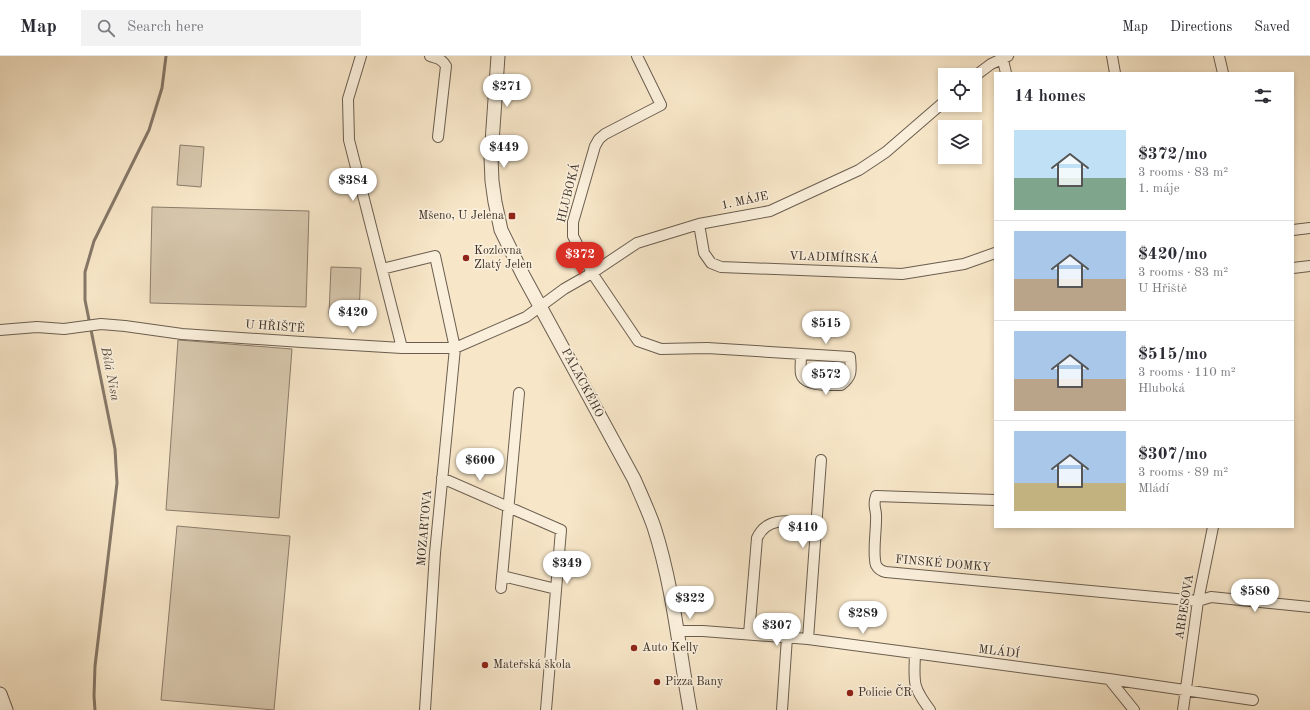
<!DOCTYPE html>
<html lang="en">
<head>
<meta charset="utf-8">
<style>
	:root { --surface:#fff; --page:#f2f2f3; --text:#2b2b33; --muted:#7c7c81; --line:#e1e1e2; --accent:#d93025 }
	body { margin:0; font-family:"Old Standard TT",serif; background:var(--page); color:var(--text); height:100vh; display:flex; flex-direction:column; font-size:15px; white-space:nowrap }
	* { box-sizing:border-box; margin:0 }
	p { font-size:13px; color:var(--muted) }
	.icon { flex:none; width:22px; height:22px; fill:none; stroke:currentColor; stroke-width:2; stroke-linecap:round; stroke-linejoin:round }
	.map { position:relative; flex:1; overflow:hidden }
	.side { position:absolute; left:994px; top:16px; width:300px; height:456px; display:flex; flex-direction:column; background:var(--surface); border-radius:0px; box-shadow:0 2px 6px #0003 }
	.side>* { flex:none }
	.buttons { position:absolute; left:938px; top:12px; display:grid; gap:8px }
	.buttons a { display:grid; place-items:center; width:44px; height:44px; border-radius:0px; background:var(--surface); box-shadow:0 2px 6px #0003; font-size:20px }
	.price { position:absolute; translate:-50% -34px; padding:0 9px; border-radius:14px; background:#fff; color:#222; font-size:13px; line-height:26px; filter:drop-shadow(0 1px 2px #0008) }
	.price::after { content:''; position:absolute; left:50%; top:24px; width:12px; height:9px; margin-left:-6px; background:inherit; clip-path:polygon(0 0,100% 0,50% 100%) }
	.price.on { background:var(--accent); color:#fff }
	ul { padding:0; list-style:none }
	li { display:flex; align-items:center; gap:12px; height:100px; padding:0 20px }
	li+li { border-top:1px solid var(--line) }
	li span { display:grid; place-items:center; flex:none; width:112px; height:80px; border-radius:0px; color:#555 }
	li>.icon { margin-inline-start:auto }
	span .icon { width:48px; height:48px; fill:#fffc; stroke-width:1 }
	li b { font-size:17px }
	h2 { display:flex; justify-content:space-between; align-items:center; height:48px; padding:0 20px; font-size:17px }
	header { display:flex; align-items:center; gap:24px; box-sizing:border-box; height:56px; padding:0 20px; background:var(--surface); border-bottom:1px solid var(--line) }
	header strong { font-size:19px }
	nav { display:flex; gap:22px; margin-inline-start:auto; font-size:14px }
	.search { width:280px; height:36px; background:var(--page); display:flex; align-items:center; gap:10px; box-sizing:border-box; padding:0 14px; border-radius:0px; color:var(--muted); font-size:15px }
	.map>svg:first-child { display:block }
	.green { fill:#d7c7ad; stroke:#8a7c6a }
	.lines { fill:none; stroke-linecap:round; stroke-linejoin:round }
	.stream { stroke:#867868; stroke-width:3 }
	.minor-casing { stroke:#6b5e50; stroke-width:12 }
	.tertiary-casing { stroke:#6b5e50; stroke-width:15 }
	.minor { stroke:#faefdb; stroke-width:10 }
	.tertiary { stroke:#faefdb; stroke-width:13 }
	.poi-dot { fill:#8f2418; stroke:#faefdb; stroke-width:1.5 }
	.labels { text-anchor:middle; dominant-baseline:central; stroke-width:3.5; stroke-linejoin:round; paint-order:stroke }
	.street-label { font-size:12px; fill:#3c3028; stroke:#faefdb }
	.poi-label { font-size:12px; fill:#3c3028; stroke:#faefdb; text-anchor:start }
	.water-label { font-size:13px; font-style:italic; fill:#5b4e42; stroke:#faefdb }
</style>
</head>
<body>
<header>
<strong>Map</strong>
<div class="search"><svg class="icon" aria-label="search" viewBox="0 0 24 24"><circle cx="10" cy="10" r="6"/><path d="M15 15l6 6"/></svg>Search here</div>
<nav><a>Map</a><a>Directions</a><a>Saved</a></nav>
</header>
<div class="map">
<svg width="1310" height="654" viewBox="0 0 1310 654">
	<rect width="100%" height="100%" fill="#f7e6c8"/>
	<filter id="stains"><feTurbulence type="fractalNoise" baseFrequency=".005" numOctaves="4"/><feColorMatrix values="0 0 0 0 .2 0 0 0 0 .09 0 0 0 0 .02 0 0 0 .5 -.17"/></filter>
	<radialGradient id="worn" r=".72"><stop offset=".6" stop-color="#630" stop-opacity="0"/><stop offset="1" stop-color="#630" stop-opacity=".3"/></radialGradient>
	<path class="green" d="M180 89 204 91 201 131 177 129Z
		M152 151 309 155 306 251 150 247Z
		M331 211 361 212 359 259 329 258Z
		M178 284 292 293 279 462 166 454Z
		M177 470 290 480 274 654 161 644Z"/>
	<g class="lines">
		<path class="stream" d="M95 654 94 640 95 610 117 427 115 393 85 244V216L94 185 149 74 162 32 166 0"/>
		<defs>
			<path id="minor" d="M361 0 348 43 349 84 402 292
				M430 0C437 2 442 3 446 10L438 81
				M637 0 661 49 605 78 599 83 595 90 573 166V180L592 217 638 285 661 293 707 292 850 301C851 314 853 320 841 329 831 329 804 331 801 318 800 312 801 305 801 299
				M1002 0 1006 17
				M1112 0 1115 17
				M1219 0 1223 17
				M975 20 991 8 1008 0
				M699 168 704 197 711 207 721 211 902 218 964 208 995 197
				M1293 174 1310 172
				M1293 212 1310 210
				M382 213 435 200 455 292 435 497 425 654
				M0 274 37 271 64 273 101 268 125 270 182 278 302 286 402 292H455L526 261 564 233 592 217 637 187 699 168 770 155 859 114 886 96 945 45
				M442 422 561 474 546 654
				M995 444 876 440C873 448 875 450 876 458 877 472 872 497 876 509 878 513 881 515 886 516L1198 545 1211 541 1310 551
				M502 520 556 533
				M501 532 519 337
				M677 575H703L808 583 1109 623 1253 644
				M749 578 757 482C768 458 794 466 816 468
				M808 583 821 404
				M915 598C914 627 912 630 930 654
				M1109 623 1134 654
				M782 654 787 581
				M1183 654 1198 545 1213 471"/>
			<path id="tertiary" d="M498 0 491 101 492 125 495 146 501 174 523 219 634 423C641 439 648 454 654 471 673 530 679 593 690 654
				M0 638 6 654"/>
		</defs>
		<use href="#minor" class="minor-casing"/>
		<use href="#tertiary" class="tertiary-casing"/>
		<use href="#minor" class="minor"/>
		<use href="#tertiary" class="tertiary"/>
	</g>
	<g class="poi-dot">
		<rect x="508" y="156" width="8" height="8" rx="2"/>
		<circle cx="466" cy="202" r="4"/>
		<circle cx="634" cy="592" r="4"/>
		<circle cx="485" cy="609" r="4"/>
		<circle cx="657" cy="626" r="4"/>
		<circle cx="850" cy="637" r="4"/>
	</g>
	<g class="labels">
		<g class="street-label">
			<text transform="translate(569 137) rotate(-76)">HLUBOKÁ</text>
			<text transform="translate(745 145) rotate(-12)">1. MÁJE</text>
			<text transform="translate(834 202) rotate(2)">VLADIMÍRSKÁ</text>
			<text transform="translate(275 271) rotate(4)">U HŘIŠTĚ</text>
			<text transform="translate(582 327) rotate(62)">PALACKÉHO</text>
			<text transform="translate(425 472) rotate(-85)">MOZARTOVA</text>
			<text transform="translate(943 508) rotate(5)">FINSKÉ DOMKY</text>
			<text transform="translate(1185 551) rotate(-81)">ARBESOVA</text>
			<text transform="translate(999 596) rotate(7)">MLÁDÍ</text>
		</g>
		<g class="poi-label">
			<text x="504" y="160" text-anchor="end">Mšeno, U Jelena</text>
			<text x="474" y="195">Kozlovna<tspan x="474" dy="14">Zlatý Jelen</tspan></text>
			<text x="642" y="592">Auto Kelly</text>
			<text x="493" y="609">Mateřská škola</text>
			<text x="665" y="626">Pizza Bany</text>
			<text x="858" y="637">Policie ČR</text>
		</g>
		<g class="water-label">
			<text transform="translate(110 318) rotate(79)">Bílá Nisa</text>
		</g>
	</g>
	<rect width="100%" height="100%" filter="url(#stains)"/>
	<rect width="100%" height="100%" fill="url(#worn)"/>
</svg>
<div class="buttons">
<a><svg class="icon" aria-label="locate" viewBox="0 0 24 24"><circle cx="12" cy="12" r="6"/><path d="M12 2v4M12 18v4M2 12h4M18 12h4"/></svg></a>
<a><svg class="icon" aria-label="layers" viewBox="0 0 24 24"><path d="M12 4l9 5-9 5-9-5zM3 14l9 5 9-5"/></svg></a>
</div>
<b class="price" style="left:507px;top:52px">$271</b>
<b class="price" style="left:504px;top:113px">$449</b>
<b class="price" style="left:353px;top:146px">$384</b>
<b class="price on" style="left:580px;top:220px">$372</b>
<b class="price" style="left:353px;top:278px">$420</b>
<b class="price" style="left:826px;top:289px">$515</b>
<b class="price" style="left:826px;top:340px">$572</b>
<b class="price" style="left:480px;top:426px">$600</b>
<b class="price" style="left:803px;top:493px">$410</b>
<b class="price" style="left:567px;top:529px">$349</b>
<b class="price" style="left:1255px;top:557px">$580</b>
<b class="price" style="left:690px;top:564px">$322</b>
<b class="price" style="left:863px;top:579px">$289</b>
<b class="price" style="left:777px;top:591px">$307</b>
<section class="side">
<h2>14 homes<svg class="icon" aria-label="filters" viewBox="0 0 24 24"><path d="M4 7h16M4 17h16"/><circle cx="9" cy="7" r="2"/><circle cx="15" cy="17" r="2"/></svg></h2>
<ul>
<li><span style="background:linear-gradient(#bfe0f5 60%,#7fa58c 0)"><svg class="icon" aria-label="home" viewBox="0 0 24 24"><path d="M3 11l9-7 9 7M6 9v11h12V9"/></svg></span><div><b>$372/mo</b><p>3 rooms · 83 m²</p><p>1. máje</p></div></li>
<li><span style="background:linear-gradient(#a9c7e8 60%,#b9a48a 0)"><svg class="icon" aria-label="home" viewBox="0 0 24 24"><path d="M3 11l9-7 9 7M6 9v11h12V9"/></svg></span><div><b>$420/mo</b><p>3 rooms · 83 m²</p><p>U Hřiště</p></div></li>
<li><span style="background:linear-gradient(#a9c7e8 60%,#b9a48a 0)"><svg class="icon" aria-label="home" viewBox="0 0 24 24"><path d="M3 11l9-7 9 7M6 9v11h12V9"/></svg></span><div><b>$515/mo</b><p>3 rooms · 110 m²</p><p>Hluboká</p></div></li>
<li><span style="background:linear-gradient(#a9c7e8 65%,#c2b280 0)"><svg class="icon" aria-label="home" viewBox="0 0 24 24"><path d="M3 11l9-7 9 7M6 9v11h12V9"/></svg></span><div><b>$307/mo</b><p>3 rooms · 89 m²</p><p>Mládí</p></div></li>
</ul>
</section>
</div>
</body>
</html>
